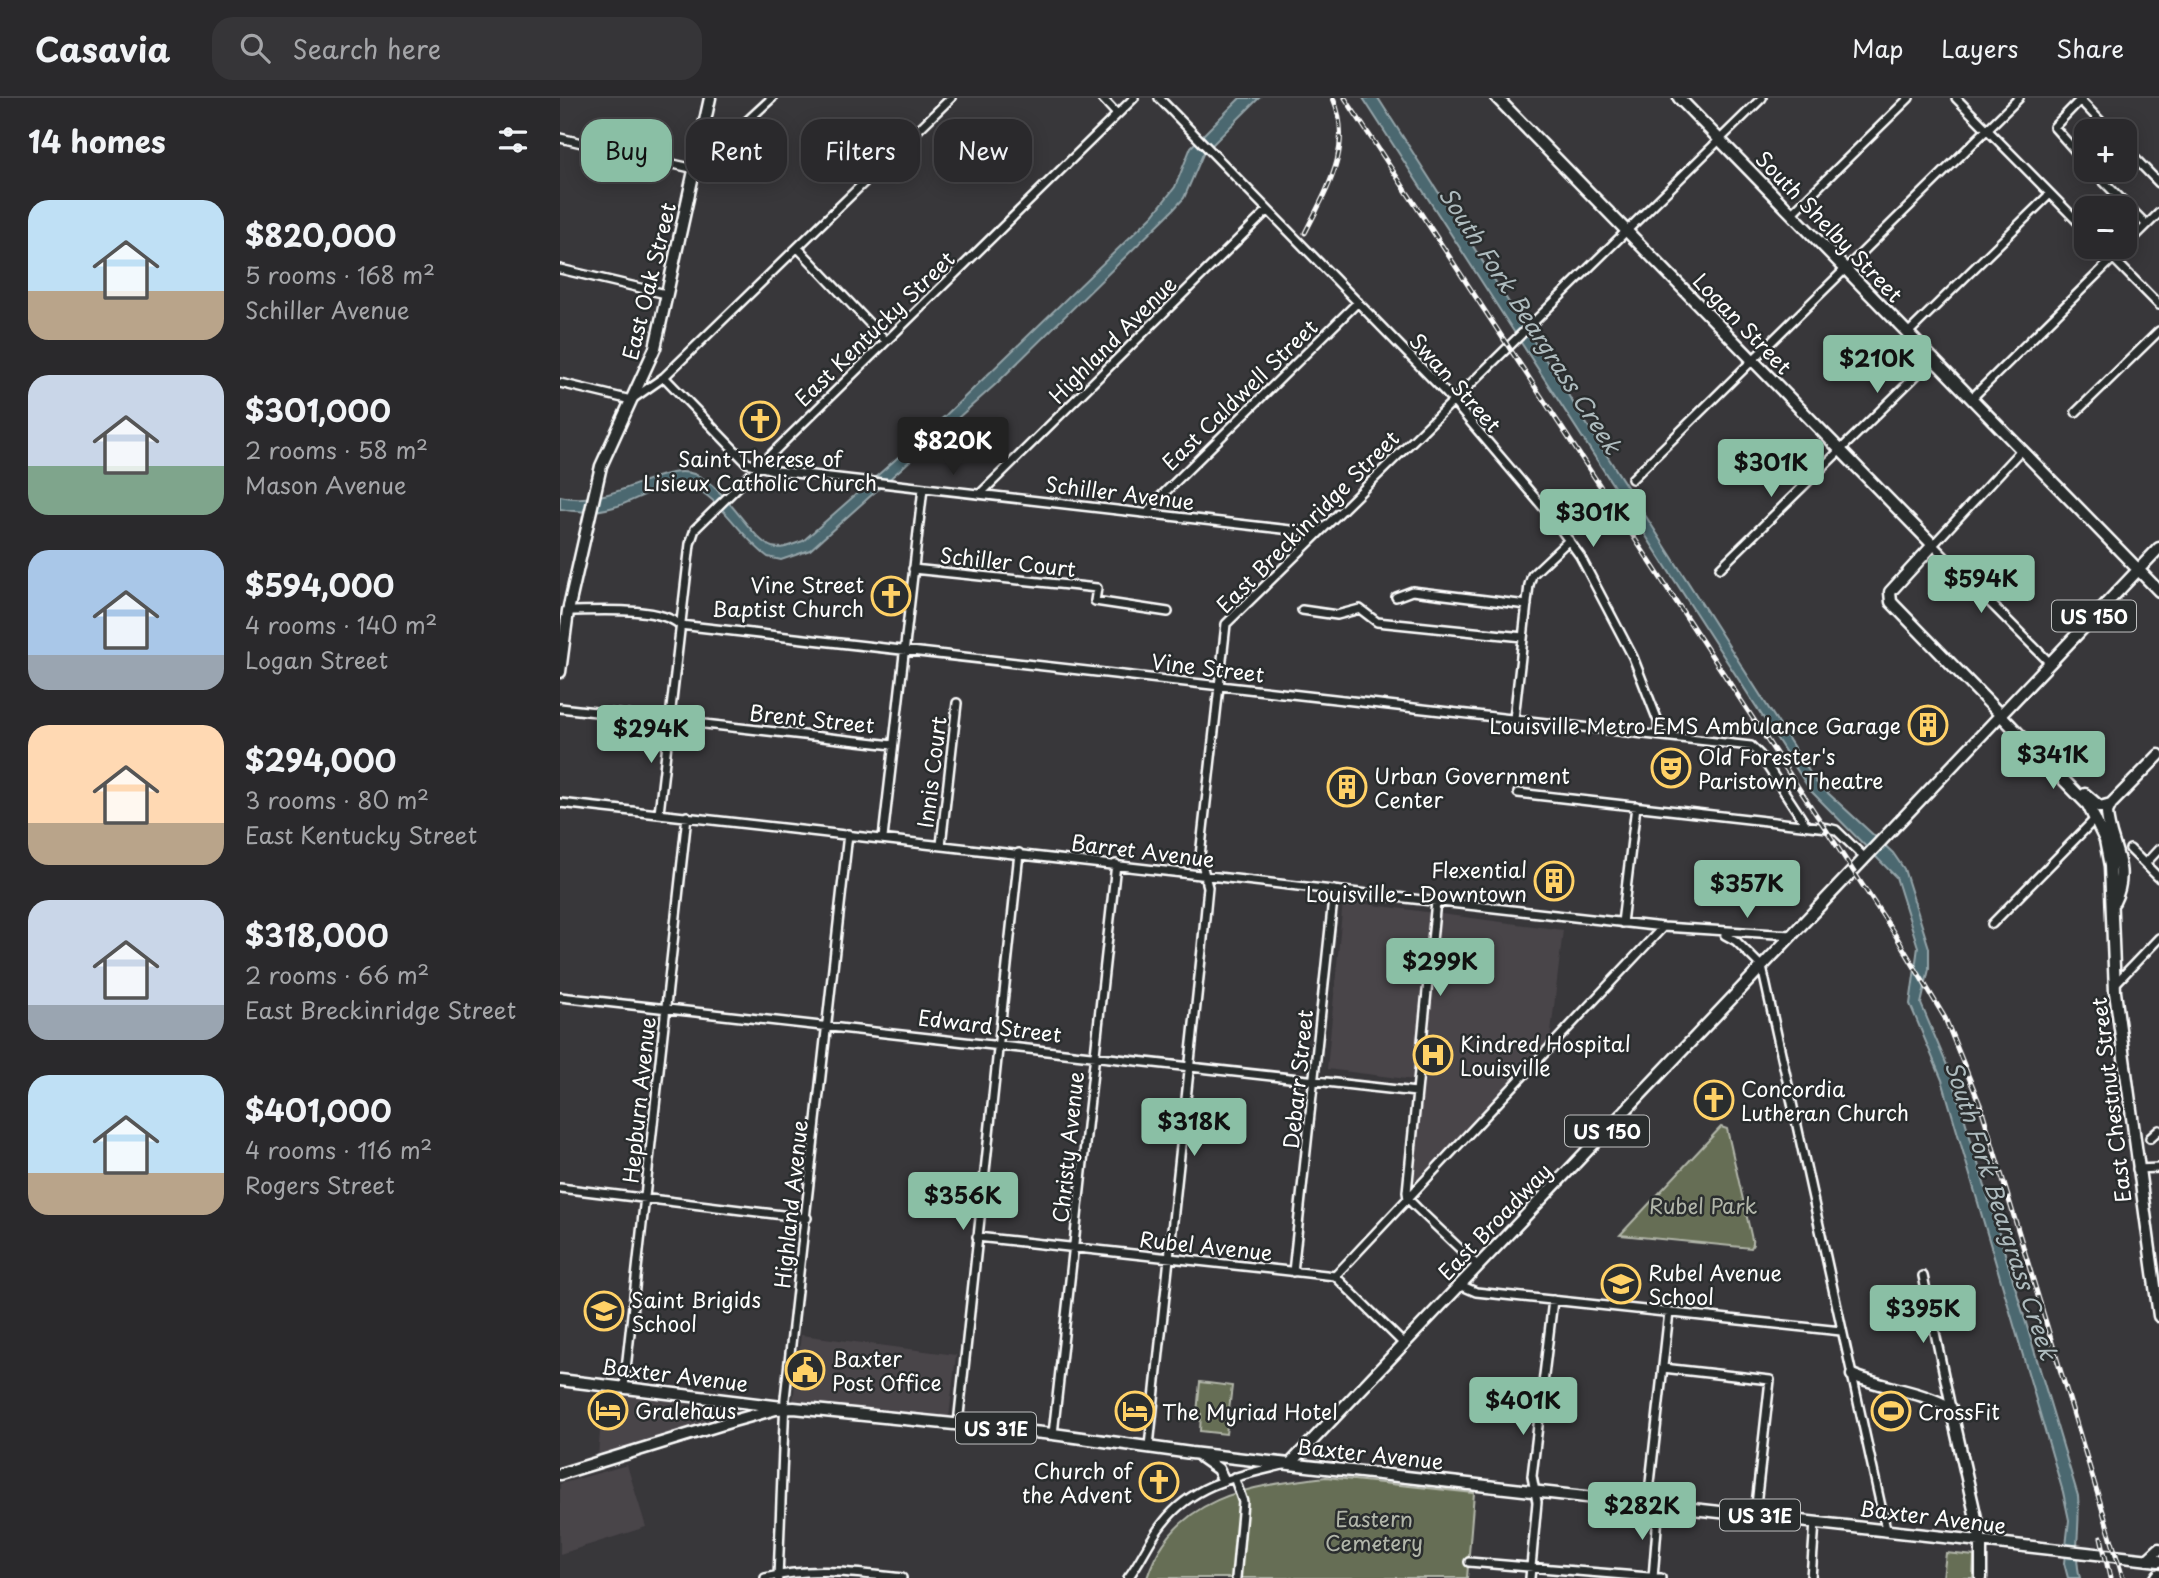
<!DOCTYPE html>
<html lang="en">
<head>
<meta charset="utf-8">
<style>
	:root { --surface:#2a292c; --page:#363538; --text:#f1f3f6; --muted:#a5a6a9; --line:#464548; --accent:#8abfa5 }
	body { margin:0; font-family:"Playpen Sans",sans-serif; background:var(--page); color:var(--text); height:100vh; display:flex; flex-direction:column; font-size:26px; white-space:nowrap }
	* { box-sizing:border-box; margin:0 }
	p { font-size:23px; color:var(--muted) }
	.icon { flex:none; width:38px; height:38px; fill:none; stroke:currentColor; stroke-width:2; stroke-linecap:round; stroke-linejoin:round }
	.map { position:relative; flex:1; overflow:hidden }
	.drawer { display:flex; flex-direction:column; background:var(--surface); width:560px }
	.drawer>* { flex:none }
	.guide { position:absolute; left:21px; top:21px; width:665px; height:63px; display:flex; gap:14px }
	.controls { position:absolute; left:1514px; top:21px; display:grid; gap:14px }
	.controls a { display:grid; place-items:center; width:63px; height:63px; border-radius:14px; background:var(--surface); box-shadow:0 4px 18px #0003,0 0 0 2px var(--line); font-size:35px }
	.price { position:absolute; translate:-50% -60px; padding:0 16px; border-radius:7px; background:var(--accent); color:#111; font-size:23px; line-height:46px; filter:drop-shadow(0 2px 4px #0008) }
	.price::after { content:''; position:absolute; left:50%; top:42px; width:21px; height:16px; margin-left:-10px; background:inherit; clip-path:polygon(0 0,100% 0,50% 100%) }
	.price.active { background:#222; color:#fff }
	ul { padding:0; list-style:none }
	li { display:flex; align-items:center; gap:21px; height:175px; padding:0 28px }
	li span { display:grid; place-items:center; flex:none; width:196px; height:140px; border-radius:21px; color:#555 }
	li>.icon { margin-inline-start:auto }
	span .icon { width:84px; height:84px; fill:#fffc; stroke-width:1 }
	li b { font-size:30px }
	h2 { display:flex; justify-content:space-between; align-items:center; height:84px; padding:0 28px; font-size:30px }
	.chip { padding:0 24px; border-radius:21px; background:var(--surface); box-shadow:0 4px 18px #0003,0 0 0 2px var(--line); font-size:24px; line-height:63px }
	.chip.active { background:var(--accent); color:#111 }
	header { display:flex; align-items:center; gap:42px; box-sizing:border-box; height:98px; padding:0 35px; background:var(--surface); border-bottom:2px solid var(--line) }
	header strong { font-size:33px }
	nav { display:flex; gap:38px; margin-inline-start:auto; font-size:24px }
	.search { width:490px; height:63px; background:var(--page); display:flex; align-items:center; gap:18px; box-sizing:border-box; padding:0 24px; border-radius:21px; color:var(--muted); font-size:26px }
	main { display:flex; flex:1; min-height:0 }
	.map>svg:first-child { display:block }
	.built { fill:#494449 }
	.green { fill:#666e54; stroke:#b2b6aa; stroke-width:2 }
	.water { fill:#4c686f; stroke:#94a4a9; stroke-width:2 }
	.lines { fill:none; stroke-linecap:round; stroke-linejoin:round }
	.minor-casing { stroke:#fff; stroke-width:12 }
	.major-casing { stroke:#fff; stroke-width:15 }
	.minor { stroke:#2a2d2e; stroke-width:7 }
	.major { stroke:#2a2d2e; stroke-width:10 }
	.rail-casing { stroke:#fff; stroke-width:5 }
	.rail { stroke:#2a2d2e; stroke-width:2.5; stroke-dasharray:8; stroke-linecap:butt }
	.labels { text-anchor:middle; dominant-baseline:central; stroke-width:5; stroke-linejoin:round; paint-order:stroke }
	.shield { fill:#2a2d2e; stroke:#bfc0c0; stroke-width:2 }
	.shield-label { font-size:19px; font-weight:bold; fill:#fff }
	.street-label { font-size:21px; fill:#fff; stroke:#2a2d2e }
	.poi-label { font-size:21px; fill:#fff; stroke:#2a2d2e; text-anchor:start }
	.park-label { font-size:21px; fill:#b2b6aa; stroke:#2a2d2e }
	.water-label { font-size:23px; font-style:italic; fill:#aebbbe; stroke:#2a2d2e }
</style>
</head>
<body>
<header>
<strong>Casavia</strong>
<div class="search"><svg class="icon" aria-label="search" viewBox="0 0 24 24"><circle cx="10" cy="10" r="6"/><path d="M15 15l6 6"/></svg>Search here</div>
<nav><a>Map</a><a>Layers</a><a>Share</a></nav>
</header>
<main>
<section class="drawer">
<h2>14 homes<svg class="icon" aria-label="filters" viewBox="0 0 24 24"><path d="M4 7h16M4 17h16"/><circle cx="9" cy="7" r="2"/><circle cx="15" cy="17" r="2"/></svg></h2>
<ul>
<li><span style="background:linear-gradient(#bfe0f5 65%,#b9a48a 0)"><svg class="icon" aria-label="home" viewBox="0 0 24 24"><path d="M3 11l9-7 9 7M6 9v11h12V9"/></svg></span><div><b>$820,000</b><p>5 rooms · 168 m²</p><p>Schiller Avenue</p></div></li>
<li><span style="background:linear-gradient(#c9d6e8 65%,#7fa58c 0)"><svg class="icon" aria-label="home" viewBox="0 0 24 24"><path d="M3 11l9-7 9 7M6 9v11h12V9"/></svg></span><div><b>$301,000</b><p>2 rooms · 58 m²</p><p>Mason Avenue</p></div></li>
<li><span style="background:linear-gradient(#a9c7e8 75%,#9aa5b1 0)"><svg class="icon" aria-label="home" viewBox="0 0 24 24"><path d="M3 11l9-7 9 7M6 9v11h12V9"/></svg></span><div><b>$594,000</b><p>4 rooms · 140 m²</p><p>Logan Street</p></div></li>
<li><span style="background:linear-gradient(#ffd9b3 70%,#b9a48a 0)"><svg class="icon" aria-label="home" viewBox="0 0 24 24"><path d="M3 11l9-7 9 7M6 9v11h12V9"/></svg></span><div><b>$294,000</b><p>3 rooms · 80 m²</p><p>East Kentucky Street</p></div></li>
<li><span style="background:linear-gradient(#c9d6e8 75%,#9aa5b1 0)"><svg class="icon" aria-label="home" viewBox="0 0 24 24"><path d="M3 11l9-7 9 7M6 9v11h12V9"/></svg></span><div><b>$318,000</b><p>2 rooms · 66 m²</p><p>East Breckinridge Street</p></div></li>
<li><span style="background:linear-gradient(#bfe0f5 70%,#b9a48a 0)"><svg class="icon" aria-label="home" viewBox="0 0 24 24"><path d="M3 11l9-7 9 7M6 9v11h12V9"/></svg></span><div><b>$401,000</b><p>4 rooms · 116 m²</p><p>Rogers Street</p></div></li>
</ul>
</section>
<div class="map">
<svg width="1599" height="1480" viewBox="0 0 1599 1480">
	<rect width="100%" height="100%" fill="#38373a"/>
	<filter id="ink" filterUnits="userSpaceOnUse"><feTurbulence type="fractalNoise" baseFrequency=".0143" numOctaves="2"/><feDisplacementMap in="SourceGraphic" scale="14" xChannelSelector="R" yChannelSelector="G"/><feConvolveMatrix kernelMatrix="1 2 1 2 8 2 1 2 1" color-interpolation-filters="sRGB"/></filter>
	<g filter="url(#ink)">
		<path class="built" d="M783 803 1003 832 990 943 860 1083 854 1082 862 983 767 971Z
			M241 1237 396 1257 389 1320 233 1303Z
			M43 1293 167 1309 170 1312 169 1317 38 1359Z
			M67 1367 86 1429 0 1456V1386Z"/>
		<path class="green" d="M1161 1029 1167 1031 1193 1146 1191 1150 1060 1137Z
			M640 1284 672 1288 666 1336 640 1333 641 1316 637 1315Z
			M766 1379 914 1395 907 1480H587C614 1396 692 1388 766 1379Z
			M1386 1455 1414 1458 1413 1480H1383Z"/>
		<path class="water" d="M680 0H699L643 56 624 100 614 111 436 286 250 452 221 462 208 459C182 440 165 407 137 391 112 376 78 403 54 409 36 414 18 415 0 411V398C52 411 100 364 134 376 165 387 191 442 212 449 223 452 233 446 243 443L386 317 593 117 615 89 631 49Z
			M803 0H818L1256 684 1333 755 1344 771 1369 850V871L1361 906 1392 979 1518 1398C1521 1426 1513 1454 1520 1480H1508L1504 1465 1509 1422 1503 1394 1382 982 1350 906 1358 849 1336 779 1250 692Z"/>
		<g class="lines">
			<defs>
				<path id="minor" d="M542 0 557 16
					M599 0 886 295 994 422 1020 458 1073 559 1098 623 1099 637
					M1396 0 1526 132
					M1519 1 1550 33
					M1520 2 1494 29 1526 65
					M0 40 135 71 212 0
					M1564 49 1599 85
					M1532 72 1587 127
					M1231 116 1349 0
					M1542 149 1599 207
					M238 150 326 243
					M0 171 106 196
					M1347 236 1490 96
					M104 279 187 365 217 373 757 435
					M0 285 71 302 104 279 391 0
					M1411 301 1599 115
					M1516 314 1599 233
					M1461 352 1373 447 1490 565
					M1072 381 1459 0
					M420 396 708 112
					M588 415 595 404 798 204
					M1160 470 1372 262
					M353 471 537 490 535 503 608 514
					M836 499 852 493 967 507
					M742 512 777 517 800 511 817 524 963 539
					M8 513C37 513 98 508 120 527L1191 648 1200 657 1246 727
					M0 610 333 647
					M954 621 969 487 972 477 1009 442
					M958 695 1268 730 1276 732 1305 760
					M0 705 1103 829 1232 837
					M99 715 130 446 135 431 574 0
					M323 740 363 390
					M381 747 397 605
					M1570 751 1599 780
					M1585 766 1599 751
					M876 803 847 1094 848 1101 857 1110 918 1168
					M1062 825 1076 708
					M1432 826 1536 720
					M1165 837 1176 843 1202 869 1326 1431
					M1555 886 1599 840
					M0 899 856 994
					M1590 1040 1599 1032
					M1577 1071 1599 1070
					M0 1090 247 1120
					M417 1139 775 1178 844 1246
					M733 1174 774 792
					M775 1178 1103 829
					M1363 1178 1391 1310
					M900 1187 916 1194 1281 1233
					M1103 1270 1210 1282 1195 1416
					M64 1289 127 718
					M398 1326 459 755
					M493 1336 556 766
					M589 1348 642 851 648 789 640 758 666 526 1202 0
					M674 1379 683 1404 676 1480
					M909 1464 1101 1480
					M205 1480C251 1468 295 1475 342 1480
					M218 1480 225 1300 288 736
					M568 1480C581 1463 589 1442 603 1425 634 1385 678 1378 723 1367
					M970 1480 977 1404 972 1378 993 1202
					M1093 1480 1098 1417 1089 1394 1109 1214
					M1251 1480 1255 1424"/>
				<path id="major" d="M937 0 1373 447 1330 494 1331 504 1528 707 1545 742 1550 768 1555 894 1599 1218
					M1119 0 1599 493
					M141 41 155 56
					M0 574 8 513 41 368 95 250 150 0
					M1525 696 1540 709 1551 706
					M1554 804C1572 768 1548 746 1547 714L1551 706 1599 657
					M1292 1277C1326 1291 1358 1292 1391 1310L1421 1442V1480
					M0 1282 222 1309
					M641 1359 658 1371 663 1381
					M731 1365 1599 450
					M0 1376 173 1323 216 1311 234 1310 493 1336 631 1355 1599 1463
					M1587 1462 1599 1451
					M1596 1480 1599 1476"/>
			</defs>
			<use href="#minor" class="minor-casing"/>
			<use href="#major" class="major-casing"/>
			<use href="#minor" class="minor"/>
			<use href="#major" class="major"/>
			<defs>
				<path id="rail" d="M785 0 1336 838 1385 920 1421 1009 1563 1480
					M745 135C767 91 794 49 773 0
					M1541 1439 1550 1480"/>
			</defs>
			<use href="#rail" class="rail-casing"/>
			<use href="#rail" class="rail"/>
		</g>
	</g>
	<defs>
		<symbol id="church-ring" viewBox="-11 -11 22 22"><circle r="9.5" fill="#2a2d2e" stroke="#ffd166" stroke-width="1.5"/><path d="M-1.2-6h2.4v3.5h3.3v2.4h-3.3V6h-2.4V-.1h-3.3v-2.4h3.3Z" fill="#ffd166"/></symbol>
		<symbol id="building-ring" viewBox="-11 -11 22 22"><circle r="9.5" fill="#2a2d2e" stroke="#ffd166" stroke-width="1.5"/><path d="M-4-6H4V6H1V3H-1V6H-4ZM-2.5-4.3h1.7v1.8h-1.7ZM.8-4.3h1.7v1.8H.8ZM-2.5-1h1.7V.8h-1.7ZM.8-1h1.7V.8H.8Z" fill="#ffd166"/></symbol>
		<symbol id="theatre-ring" viewBox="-11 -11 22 22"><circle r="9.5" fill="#2a2d2e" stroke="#ffd166" stroke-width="1.5"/><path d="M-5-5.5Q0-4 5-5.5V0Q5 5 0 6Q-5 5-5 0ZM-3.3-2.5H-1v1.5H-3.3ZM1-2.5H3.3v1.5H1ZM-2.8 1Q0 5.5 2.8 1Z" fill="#ffd166"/></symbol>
		<symbol id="hospital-ring" viewBox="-11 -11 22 22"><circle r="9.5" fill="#2a2d2e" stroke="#ffd166" stroke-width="1.5"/><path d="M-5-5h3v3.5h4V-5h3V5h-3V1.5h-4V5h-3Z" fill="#ffd166"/></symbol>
		<symbol id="school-ring" viewBox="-11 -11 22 22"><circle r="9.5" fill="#2a2d2e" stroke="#ffd166" stroke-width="1.5"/><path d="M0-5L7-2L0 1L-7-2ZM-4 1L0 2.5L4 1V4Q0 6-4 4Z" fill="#ffd166"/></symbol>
		<symbol id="civic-ring" viewBox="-11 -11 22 22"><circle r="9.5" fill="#2a2d2e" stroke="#ffd166" stroke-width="1.5"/><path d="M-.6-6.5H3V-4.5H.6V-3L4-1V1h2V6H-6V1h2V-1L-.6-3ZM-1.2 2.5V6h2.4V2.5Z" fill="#ffd166"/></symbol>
		<symbol id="hotel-ring" viewBox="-11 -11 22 22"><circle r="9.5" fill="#2a2d2e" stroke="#ffd166" stroke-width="1.5"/><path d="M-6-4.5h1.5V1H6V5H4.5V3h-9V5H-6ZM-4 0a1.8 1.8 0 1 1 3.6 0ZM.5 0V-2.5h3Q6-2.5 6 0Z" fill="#ffd166"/></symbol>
		<symbol id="stadium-ring" viewBox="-11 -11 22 22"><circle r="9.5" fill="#2a2d2e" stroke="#ffd166" stroke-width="1.5"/><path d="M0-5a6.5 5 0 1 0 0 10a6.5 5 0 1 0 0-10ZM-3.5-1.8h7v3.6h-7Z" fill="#ffd166"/></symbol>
	</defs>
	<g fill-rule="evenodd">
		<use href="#church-ring" x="178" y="301" width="44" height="44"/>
		<use href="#church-ring" x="309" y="476" width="44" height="44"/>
		<use href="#building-ring" x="1346" y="605" width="44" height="44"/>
		<use href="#theatre-ring" x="1089" y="648" width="44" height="44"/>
		<use href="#building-ring" x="765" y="667" width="44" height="44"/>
		<use href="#building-ring" x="972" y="761" width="44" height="44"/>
		<use href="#hospital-ring" x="851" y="935" width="44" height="44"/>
		<use href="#church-ring" x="1132" y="980" width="44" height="44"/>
		<use href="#school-ring" x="1039" y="1164" width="44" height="44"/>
		<use href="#school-ring" x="22" y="1191" width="44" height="44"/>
		<use href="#civic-ring" x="223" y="1250" width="44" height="44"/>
		<use href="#hotel-ring" x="26" y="1290" width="44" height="44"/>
		<use href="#hotel-ring" x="553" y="1291" width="44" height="44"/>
		<use href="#stadium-ring" x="1309" y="1291" width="44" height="44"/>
		<use href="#church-ring" x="577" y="1362" width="44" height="44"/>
	</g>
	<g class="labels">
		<g class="shield">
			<rect x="1492" y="502.5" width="84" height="31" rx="5"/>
			<rect x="1005" y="1017.5" width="84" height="31" rx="5"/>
			<rect x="396" y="1314.5" width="80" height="31" rx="5"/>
			<rect x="1160" y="1401.5" width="80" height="31" rx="5"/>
		</g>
		<g class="shield-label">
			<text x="1534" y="518">US 150</text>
			<text x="1047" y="1033">US 150</text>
			<text x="436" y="1330">US 31E</text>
			<text x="1200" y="1417">US 31E</text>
		</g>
		<g class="street-label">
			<text transform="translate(1270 128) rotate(46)">South Shelby Street</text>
			<text transform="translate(88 183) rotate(-76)">East Oak Street</text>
			<text transform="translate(1183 225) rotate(46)">Logan Street</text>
			<text transform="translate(314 230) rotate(-44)">East Kentucky Street</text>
			<text transform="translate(552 241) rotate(-45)">Highland Avenue</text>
			<text transform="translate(896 284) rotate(48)">Swan Street</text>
			<text transform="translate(679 296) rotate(-44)">East Caldwell Street</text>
			<text transform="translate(560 394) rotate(7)">Schiller Avenue</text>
			<text transform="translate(747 423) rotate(-45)">East Breckinridge Street</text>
			<text transform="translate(448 463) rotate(6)">Schiller Court</text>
			<text transform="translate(648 569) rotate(7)">Vine Street</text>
			<text transform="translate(252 620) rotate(6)">Brent Street</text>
			<text transform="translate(371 674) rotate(-83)">Innis Court</text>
			<text transform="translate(583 752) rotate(7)">Barret Avenue</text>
			<text transform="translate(430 927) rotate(7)">Edward Street</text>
			<text transform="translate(737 981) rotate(-84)">Debarr Street</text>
			<text transform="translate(78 1002) rotate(-84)">Hepburn Avenue</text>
			<text transform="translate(1550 1002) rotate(-97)">East Chestnut Street</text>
			<text transform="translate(507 1049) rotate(-84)">Christy Avenue</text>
			<text transform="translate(230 1106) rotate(-84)">Highland Avenue</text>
			<text transform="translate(934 1123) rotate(-46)">East Broadway</text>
			<text transform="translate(646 1147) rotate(6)">Rubel Avenue</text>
			<text transform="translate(115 1276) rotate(7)">Baxter Avenue</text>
			<text transform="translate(810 1355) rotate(6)">Baxter Avenue</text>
			<text transform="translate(1373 1418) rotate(7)">Baxter Avenue</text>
		</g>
		<g class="poi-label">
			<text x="200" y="360" text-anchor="middle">Saint Therese of<tspan x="200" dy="24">Lisieux Catholic Church</tspan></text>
			<text x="304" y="486" text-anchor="end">Vine Street<tspan x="304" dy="24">Baptist Church</tspan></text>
			<text x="1341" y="627" text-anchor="end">Louisville Metro EMS Ambulance Garage</text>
			<text x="1138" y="658">Old Forester's<tspan x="1138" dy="24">Paristown Theatre</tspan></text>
			<text x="814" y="677">Urban Government<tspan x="814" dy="24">Center</tspan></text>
			<text x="967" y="771" text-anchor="end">Flexential<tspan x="967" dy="24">Louisville - Downtown</tspan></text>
			<text x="900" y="945">Kindred Hospital<tspan x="900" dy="24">Louisville</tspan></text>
			<text x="1181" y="990">Concordia<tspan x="1181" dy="24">Lutheran Church</tspan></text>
			<text x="1088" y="1174">Rubel Avenue<tspan x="1088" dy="24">School</tspan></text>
			<text x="71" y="1201">Saint Brigids<tspan x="71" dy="24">School</tspan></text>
			<text x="272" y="1260">Baxter<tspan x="272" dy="24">Post Office</tspan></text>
			<text x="75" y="1312">Gralehaus</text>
			<text x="602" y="1313">The Myriad Hotel</text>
			<text x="1358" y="1313">CrossFit</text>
			<text x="572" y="1372" text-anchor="end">Church of<tspan x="572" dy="24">the Advent</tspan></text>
		</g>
		<g class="park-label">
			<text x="1143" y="1107">Rubel Park</text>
			<text x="814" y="1420">Eastern<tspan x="814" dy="24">Cemetery</tspan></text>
		</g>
		<g class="water-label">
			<text transform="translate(971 222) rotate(57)">South Fork Beargrass Creek</text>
			<text transform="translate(1442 1112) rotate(72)">South Fork Beargrass Creek</text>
		</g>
	</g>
</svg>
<div class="controls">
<a>+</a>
<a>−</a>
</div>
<b class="price" style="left:1317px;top:297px">$210K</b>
<b class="price active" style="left:393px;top:379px">$820K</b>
<b class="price" style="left:1211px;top:401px">$301K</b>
<b class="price" style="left:1033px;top:451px">$301K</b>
<b class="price" style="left:1421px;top:517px">$594K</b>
<b class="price" style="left:91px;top:667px">$294K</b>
<b class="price" style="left:1493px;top:693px">$341K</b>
<b class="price" style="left:1187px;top:822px">$357K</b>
<b class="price" style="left:880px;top:900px">$299K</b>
<b class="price" style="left:634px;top:1060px">$318K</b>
<b class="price" style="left:403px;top:1134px">$356K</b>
<b class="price" style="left:1363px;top:1247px">$395K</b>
<b class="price" style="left:963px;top:1339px">$401K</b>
<b class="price" style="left:1082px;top:1444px">$282K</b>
<div class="guide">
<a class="chip active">Buy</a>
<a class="chip">Rent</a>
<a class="chip">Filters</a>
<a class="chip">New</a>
</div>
</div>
</main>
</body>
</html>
